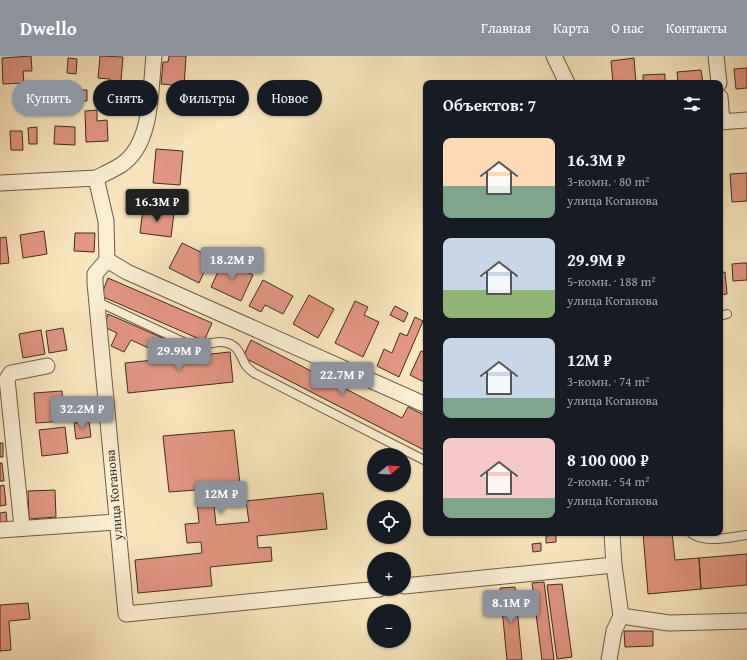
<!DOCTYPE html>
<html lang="ru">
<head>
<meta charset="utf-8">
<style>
	:root { --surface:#171b24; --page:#242831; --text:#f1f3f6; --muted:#9ea1a6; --accent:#8c9099 }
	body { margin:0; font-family:"Gentium Book Plus",serif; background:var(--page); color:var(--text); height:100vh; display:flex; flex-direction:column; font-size:15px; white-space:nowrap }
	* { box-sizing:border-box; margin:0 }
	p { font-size:13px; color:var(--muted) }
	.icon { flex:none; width:22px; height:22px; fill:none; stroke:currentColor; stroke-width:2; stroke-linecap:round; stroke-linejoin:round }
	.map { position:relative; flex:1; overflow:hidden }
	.panel { position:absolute; left:423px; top:24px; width:300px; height:456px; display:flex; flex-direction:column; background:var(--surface); border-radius:8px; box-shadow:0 1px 3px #0004 }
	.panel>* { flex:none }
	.top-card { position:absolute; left:12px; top:24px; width:351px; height:36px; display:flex; gap:8px }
	.needle { width:26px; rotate:72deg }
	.controls { position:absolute; left:367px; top:392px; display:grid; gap:8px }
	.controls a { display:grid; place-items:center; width:44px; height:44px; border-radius:50%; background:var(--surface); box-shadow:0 1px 3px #0004; font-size:20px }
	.price { position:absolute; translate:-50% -34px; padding:0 9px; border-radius:4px; background:var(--accent); color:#fff; font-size:13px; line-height:26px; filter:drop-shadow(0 1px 2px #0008) }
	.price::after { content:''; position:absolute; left:50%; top:24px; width:12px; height:9px; margin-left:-6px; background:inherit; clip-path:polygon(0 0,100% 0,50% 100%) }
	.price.on { background:#222; color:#fff }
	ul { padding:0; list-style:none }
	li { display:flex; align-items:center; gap:12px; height:100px; padding:0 20px }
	li span { display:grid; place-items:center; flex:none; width:112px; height:80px; border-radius:8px; color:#555 }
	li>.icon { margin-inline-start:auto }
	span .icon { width:48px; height:48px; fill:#fffc; stroke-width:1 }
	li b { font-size:17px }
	h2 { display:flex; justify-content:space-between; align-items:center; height:48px; padding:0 20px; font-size:17px }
	.tag { padding:0 14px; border-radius:18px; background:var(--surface); box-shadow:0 1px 3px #0004; font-size:14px; line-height:36px }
	.tag.on { background:var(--accent); color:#fff }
	header { display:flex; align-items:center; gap:24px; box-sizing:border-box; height:56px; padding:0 20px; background:var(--accent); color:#fff }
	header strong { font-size:19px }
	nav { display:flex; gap:22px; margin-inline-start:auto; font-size:14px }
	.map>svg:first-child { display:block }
	.building { fill:#e29682; stroke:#3d2d1e }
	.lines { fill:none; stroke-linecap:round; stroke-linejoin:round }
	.service-casing { stroke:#6c5b46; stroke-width:10 }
	.minor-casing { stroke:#6c5b46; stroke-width:17 }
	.service { stroke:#fbefd3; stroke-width:8 }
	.minor { stroke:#fbefd3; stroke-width:15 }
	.labels { text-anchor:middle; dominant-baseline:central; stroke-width:3.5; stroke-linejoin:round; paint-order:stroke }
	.street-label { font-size:13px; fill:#3d2d1e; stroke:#fbefd3 }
</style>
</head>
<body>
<header>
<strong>Dwello</strong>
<nav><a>Главная</a><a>Карта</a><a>О нас</a><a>Контакты</a></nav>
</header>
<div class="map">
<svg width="747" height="604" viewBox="0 0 747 604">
	<rect width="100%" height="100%" fill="#f9e6bc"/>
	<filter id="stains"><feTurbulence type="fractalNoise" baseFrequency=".005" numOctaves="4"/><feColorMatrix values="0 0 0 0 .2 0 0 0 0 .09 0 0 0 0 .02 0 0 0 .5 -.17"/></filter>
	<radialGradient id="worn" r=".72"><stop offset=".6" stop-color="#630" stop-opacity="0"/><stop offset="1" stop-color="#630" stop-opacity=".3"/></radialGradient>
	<path class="building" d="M31 0 32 15H23L24 27 3 28 2 2Z
		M100 0 123 1 120 36 109 35 110 23 98 22Z
		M169 0H186L184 30 161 28 163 6H168Z
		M68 2 77 3 76 18 67 17Z
		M634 2 636 27H613L611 5Z
		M747 12V32L736 33 734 13Z
		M701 14 703 27H678L677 16Z
		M665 18V27H643V19Z
		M79 34H87V45H78Z
		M97 54V65L107 64 108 85 86 86 85 55Z
		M55 70 75 71V89L54 88Z
		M37 71V88H29L28 72Z
		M10 75H22L23 94H11Z
		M156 93 183 95 180 129 153 127Z
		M747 117V145L732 146 730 118Z
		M143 153 174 157 171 181 140 177Z
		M44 175 47 198 23 202 20 179Z
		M75 177H95L94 196 74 195Z
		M6 181 9 207 0 208V182Z
		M182 187 211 201 199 227 169 212Z
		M223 205 253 219 241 245 211 231Z
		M743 207H747V224L733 225 732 208Z
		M725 216 727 238 720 239V217Z
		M108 222 212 267 204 285 101 240Z
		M263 224 293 240 283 258 265 249 261 256 249 250Z
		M309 239 334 253 318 282 293 268Z
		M355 245 368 251 364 259 379 266 363 301 335 287Z
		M395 250 408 257 404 266 390 259Z
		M108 258 172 286 166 300 131 284 124 296 111 290 117 277 104 271Z
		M415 261 423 265 399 321 377 310 384 293 392 297 400 277 407 280Z
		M63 272 67 294 49 297 46 275Z
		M41 274 45 298 23 302 19 278Z
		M251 284 402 362 408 351 426 360V395L243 301Z
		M421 295 426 297V327L410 319Z
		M230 296 233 326 128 337 125 307Z
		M62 335 64 365 36 367 34 337Z
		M89 365 91 381 76 383 74 367Z
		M65 371 68 397 42 400 39 374Z
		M234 374 240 428 212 430 216 469 249 466 246 445 323 437 327 473 257 480 258 492 271 491 272 505 210 511 212 530 138 537 135 504 202 497 201 486 187 487 185 468 199 467 196 434 169 436 163 380Z
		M0 387H3V401H0Z
		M0 407H2L4 425H0Z
		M4 429 6 449 0 450V430Z
		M55 434 56 461 29 463 28 435Z
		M6 456 7 466 0 467V457Z
		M643 477H672L675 504 699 502 701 533 648 538Z
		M556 479V486L546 487V480Z
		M541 487V495L533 496 532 488Z
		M747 498V529L701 533 699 502Z
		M544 526 554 604H542L532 527Z
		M562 528 572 601 557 603 547 529Z
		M515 531 522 604H507L500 532Z
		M28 547 30 563 9 565 11 594 0 595V549Z
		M624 575H653V590L625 591Z"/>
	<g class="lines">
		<defs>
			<path id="service" d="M96 245 190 289C205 292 223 279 236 292 244 301 241 308 254 317L426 405
				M720 260 727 258
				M691 477C705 488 730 481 747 479"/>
			<path id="minor" d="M154 0C150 34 153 88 121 109 113 114 104 118 96 122L106 165 107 204 95 218V227L126 558 379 533
				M554 0 567 27
				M716 0 719 27
				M720 41 722 65
				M720 66 747 64
				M0 127 96 122
				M107 204 127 216 426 349
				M22 471 7 323 11 317 47 310
				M0 474 116 466
				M404 530 614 509
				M621 560 669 567 747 565
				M609 604 614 575 621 560 614 509 612 477"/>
		</defs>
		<use href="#service" class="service-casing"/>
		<use href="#minor" class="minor-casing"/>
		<use href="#service" class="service"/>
		<use href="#minor" class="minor"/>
	</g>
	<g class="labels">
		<g class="street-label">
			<text transform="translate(114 439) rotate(-95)">улица Коганова</text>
		</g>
	</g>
	<rect width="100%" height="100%" filter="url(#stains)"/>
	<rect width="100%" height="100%" fill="url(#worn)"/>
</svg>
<div class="controls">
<a><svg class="needle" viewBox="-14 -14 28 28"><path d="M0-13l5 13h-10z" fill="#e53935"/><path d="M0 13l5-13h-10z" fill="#9ea1a6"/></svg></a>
<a><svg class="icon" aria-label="locate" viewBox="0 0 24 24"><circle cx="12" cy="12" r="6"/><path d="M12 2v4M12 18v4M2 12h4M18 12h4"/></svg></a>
<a>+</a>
<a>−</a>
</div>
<b class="price on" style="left:157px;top:167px">16.3M ₽</b>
<b class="price" style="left:232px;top:225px">18.2M ₽</b>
<b class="price" style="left:179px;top:316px">29.9M ₽</b>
<b class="price" style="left:342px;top:340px">22.7M ₽</b>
<b class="price" style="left:82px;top:374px">32.2M ₽</b>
<b class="price" style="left:221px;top:459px">12M ₽</b>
<b class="price" style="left:511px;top:568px">8.1M ₽</b>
<div class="top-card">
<a class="tag on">Купить</a>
<a class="tag">Снять</a>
<a class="tag">Фильтры</a>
<a class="tag">Новое</a>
</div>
<section class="panel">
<h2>Объектов: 7<svg class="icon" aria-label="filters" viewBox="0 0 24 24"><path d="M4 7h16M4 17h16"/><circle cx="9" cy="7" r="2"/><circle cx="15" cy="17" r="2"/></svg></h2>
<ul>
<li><span style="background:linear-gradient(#ffd9b3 60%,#7fa58c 0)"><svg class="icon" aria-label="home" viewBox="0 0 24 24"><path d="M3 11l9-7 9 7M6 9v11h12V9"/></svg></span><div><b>16.3M ₽</b><p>3-комн. · 80 m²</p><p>улица Коганова</p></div></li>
<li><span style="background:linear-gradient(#c9d6e8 65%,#8fb573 0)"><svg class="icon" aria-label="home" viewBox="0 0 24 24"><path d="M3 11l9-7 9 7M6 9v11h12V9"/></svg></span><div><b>29.9M ₽</b><p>5-комн. · 188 m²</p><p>улица Коганова</p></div></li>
<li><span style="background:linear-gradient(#c9d6e8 75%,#7fa58c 0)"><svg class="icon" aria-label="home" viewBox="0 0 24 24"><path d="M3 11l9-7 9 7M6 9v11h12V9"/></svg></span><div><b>12M ₽</b><p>3-комн. · 74 m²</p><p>улица Коганова</p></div></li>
<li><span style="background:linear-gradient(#f6c9c9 75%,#7fa58c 0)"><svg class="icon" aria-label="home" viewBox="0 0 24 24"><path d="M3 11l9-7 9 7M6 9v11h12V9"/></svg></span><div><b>8 100 000 ₽</b><p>2-комн. · 54 m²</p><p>улица Коганова</p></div></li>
</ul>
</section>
</div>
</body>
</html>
